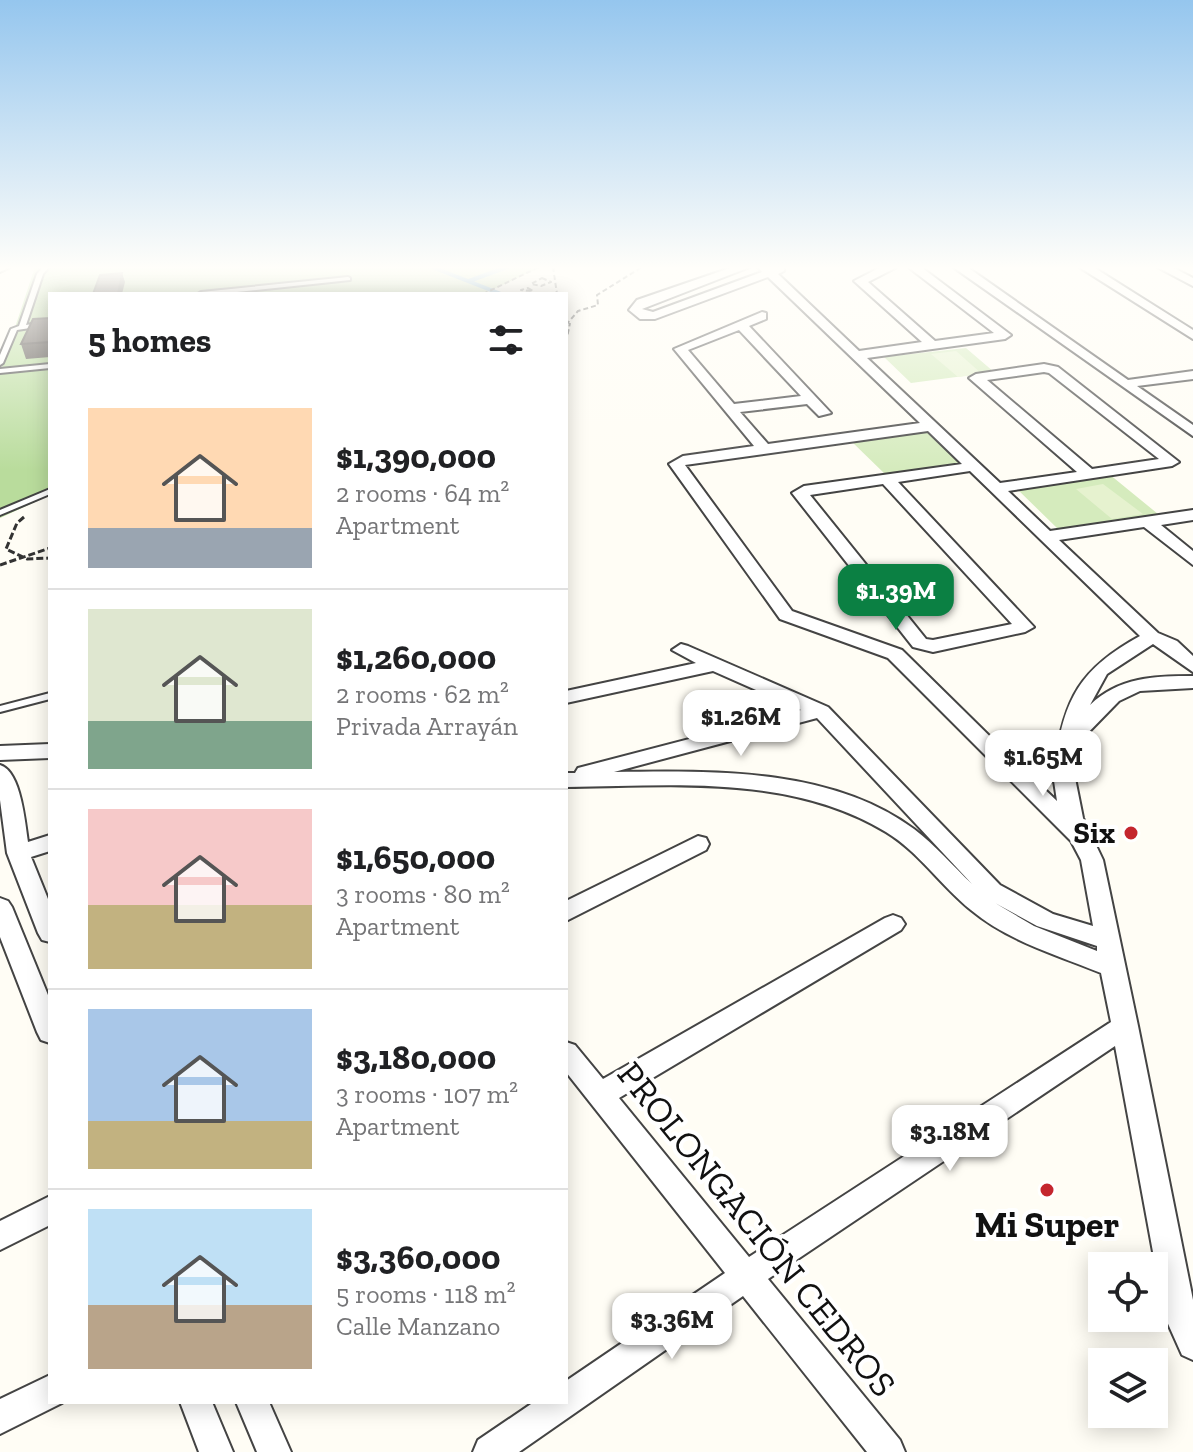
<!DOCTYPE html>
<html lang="en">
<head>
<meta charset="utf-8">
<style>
	:root { --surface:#fff; --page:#f6f6f6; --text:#202124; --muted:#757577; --line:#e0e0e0; --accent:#0b8043 }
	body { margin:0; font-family:"Zilla Slab",serif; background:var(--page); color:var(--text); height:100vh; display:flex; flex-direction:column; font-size:30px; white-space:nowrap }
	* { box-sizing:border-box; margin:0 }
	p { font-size:26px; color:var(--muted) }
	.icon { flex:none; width:44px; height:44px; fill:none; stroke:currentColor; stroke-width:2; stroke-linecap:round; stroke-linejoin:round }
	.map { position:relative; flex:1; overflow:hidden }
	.drawer { position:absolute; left:48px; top:292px; width:520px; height:1112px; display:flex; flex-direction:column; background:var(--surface); border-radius:0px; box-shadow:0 4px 20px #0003 }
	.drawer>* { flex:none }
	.tools { position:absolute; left:1088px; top:1252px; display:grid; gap:16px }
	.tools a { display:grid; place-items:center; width:80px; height:80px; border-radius:0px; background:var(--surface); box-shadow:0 4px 20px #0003; font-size:40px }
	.price { position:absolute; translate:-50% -68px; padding:0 18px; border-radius:16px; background:#fff; color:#222; font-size:26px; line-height:52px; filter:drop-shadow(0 2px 4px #0008) }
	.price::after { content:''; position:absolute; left:50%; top:48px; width:24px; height:18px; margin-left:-12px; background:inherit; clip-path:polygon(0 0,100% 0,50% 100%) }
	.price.current { background:var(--accent); color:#fff }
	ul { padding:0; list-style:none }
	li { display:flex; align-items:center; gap:24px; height:200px; padding:0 40px }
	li+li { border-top:2px solid var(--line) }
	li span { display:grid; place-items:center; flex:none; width:224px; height:160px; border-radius:0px; color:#555 }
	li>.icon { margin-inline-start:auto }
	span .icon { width:96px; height:96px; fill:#fffc; stroke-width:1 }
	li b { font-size:34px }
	h2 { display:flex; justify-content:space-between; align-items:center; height:96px; padding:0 40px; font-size:34px }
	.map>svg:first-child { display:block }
	.green { fill:#d5ebbd }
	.forest { fill:#b9dc9c }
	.pitch { fill:#e6f2cf }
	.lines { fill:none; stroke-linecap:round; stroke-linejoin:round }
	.stream { stroke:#3f96cf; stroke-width:4 }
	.service-casing { stroke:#444; stroke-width:4 }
	.minor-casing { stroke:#444; stroke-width:4 }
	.path-far1 { stroke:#333; stroke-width:2; stroke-dasharray:5 3; stroke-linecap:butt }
	.path { stroke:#333; stroke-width:3; stroke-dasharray:7 3; stroke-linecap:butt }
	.service { fill:#fff; fill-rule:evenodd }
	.minor { fill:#fff; fill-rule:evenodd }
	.wall { fill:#4d4742 }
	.shaded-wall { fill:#3f3936 }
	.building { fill:#5a524d; stroke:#3f3936; stroke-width:2 }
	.poi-dot { fill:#c4262e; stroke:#fff; stroke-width:3 }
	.labels { text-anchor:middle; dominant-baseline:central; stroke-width:8; stroke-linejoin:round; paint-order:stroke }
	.poi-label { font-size:30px; font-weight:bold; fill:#111; stroke:#fff; text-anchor:end }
	.near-poi-label { font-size:36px; font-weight:bold; fill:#111; stroke:#fff }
	.near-street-label { font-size:36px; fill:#111; stroke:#fff }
</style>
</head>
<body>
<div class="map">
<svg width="1193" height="1452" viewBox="0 0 1193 1452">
	<rect width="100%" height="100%" fill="#fffdf5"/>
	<path class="green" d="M966 348 994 372 911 383 884 357Z
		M925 430 961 464 886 475 850 440Z
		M1109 474 1158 514 1058 529 1015 487Z"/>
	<path class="forest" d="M35 267H541L483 294H50V495L0 518V373Z"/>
	<path class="pitch" d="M956 351 982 374 958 377 931 354Z
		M1103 484 1143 514 1112 519 1076 489Z"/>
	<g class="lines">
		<path class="stream" d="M432 267 501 294
			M469 281 507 267"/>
		<defs>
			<path id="service" d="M43 267H49L43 274 26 325 50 321V325L17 330 3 363 0 365V355L11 329 19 326 37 274Z
				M348 277 350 278V280L218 294H198L201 292Z
				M50 364V368L0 373V369Z
				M50 489V494L0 515V510Z
				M50 693V699L0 712V706Z"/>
			<path id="minor" d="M0 267H10L0 272Z
				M733 267H750L642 309 653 312 762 272 758 267H784V271L778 274 859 351 922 342 854 281 881 267H897L868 282 935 341 994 333 908 267H921L1011 335 1005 339 867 358 1000 483 1077 472 969 378 976 374 1044 364 1058 367 1179 462 1172 466 1008 491 1050 531 1193 510V520L1161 525 1193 551V565L1144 527 1059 540 1158 633 1177 641 1193 656V672L1153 644 1107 674 1090 705C1119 677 1155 676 1193 676V688L1140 691 1119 701 1079 742 1075 778 1083 818 1103 860 1138 1026 1193 1300V1360L1182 1355 1165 1317 1115 1046 768 1279 900 1440 905 1452H867L743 1296 519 1452H473L478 1440 534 1402H566V1381L725 1273 566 1072V1042L575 1045 603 1079 885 918 893 915 901 918 905 924 901 930 619 1098 749 1257 1111 1022 1101 973C1057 955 1008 941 971 910 941 886 919 852 886 832 790 774 674 786 566 787V773H575L578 768 801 710 713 671 566 703V691L696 663 672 650 681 644 688 646 828 707 1000 885 1053 914 1093 926 1081 860 1071 841 888 658 780 619 669 464 683 456 754 446 674 349 762 312 766 313V319L749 326 831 413 819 416 807 404 740 412 768 444 920 423 768 277 655 319H640L629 310 637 300ZM739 330 801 396 734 404 688 350ZM1044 372 1049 373 1159 459 1092 469 987 380ZM928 431 962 464 804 486 792 493 913 647 933 652 1025 632 1034 627 898 482 970 471 1140 636C1081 668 1063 699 1055 766L1021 767 902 650 792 611 685 465ZM883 484 1012 624 933 640 926 639 810 495ZM817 718 972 884C953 866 935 845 914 829 830 767 713 771 614 772ZM1054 781 1057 801 1038 783ZM995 903 1037 926 1097 946V951L1034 926Z
				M953 267H967L1128 380 1193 371V379L1137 386 1193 425V436Z
				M1079 267H1093L1193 330V339Z
				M1157 267H1172L1193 278V286Z
				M50 744V758L0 760V746Z
				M0 765C21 771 25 823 28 842L50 835V851L31 857 50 904V942L42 940 38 933 7 853 0 800Z
				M698 836 706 838 709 844 706 850 566 921V901Z
				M0 898 8 901 12 907 50 1000V1043L41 1040 37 1032 0 937Z
				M50 1196V1225L0 1250V1221Z
				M50 1375V1402L62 1403 0 1434V1399Z
				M180 1402H212L233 1452H199Z
				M236 1402H269L291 1452H257Z"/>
		</defs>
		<use href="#service" class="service-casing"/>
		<use href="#minor" class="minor-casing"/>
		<path class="path-far1" d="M553 267 557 294
			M542 278 551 282 541 286 531 284Z
			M528 288 533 291 521 290Z
			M483 294 539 267
			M566 325 578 311 598 305 597 295 642 267
			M566 342 570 323"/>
		<path class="path" d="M24 517 17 523 6 549 27 559 50 558
			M0 565 50 548"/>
		<use href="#service" class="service"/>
		<use href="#minor" class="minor"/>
	</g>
	<path class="wall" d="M50 318V357L26 359 21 344Z"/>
	<path class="shaded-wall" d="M122 273 125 282 122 294H118Z"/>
	<path class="building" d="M122 273 118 294H93L100 275Z
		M50 318V342L21 344 33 319Z"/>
	<linearGradient id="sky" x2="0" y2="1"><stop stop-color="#95c6ee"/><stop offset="0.57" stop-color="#fffefa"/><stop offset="1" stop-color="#fffefa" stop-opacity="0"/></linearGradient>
	<rect width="1193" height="470" fill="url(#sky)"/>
	<g class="poi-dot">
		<circle cx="1131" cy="833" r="8"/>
		<circle cx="1047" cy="1190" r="8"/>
	</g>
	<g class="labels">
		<g class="poi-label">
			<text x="1115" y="833">Six</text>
		</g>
		<g class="near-poi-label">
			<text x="1047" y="1224">Mi Super</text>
		</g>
		<g class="near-street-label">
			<text transform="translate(757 1229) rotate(51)">PROLONGACIÓN CEDROS</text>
		</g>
	</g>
</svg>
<div class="tools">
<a><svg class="icon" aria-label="locate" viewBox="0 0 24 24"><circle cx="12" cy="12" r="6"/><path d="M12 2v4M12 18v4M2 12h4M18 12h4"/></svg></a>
<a><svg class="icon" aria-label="layers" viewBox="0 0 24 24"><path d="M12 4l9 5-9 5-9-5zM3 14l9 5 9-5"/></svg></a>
</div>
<b class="price current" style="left:896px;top:632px">$1.39M</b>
<b class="price" style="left:741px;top:758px">$1.26M</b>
<b class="price" style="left:1043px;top:798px">$1.65M</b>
<b class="price" style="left:950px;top:1173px">$3.18M</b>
<b class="price" style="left:672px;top:1361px">$3.36M</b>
<section class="drawer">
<h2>5 homes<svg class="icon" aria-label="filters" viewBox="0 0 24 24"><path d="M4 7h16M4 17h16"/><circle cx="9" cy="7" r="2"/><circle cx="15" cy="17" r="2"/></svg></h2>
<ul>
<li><span style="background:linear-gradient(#ffd9b3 75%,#9aa5b1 0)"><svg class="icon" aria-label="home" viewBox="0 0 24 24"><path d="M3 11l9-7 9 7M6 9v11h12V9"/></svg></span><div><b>$1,390,000</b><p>2 rooms · 64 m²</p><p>Apartment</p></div></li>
<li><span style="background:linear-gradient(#dfe7d0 70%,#7fa58c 0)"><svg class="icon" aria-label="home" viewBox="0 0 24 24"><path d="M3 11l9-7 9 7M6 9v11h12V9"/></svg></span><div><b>$1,260,000</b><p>2 rooms · 62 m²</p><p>Privada Arrayán</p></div></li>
<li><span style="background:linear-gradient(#f6c9c9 60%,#c2b280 0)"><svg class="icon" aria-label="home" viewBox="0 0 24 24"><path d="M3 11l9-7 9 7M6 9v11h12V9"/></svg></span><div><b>$1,650,000</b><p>3 rooms · 80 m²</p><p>Apartment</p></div></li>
<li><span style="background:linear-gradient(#a9c7e8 70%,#c2b280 0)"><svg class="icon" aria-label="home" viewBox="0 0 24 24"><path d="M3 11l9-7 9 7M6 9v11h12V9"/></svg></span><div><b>$3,180,000</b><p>3 rooms · 107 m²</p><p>Apartment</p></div></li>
<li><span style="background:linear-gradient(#bfe0f5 60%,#b9a48a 0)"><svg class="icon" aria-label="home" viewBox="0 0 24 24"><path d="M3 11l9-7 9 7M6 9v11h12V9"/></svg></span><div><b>$3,360,000</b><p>5 rooms · 118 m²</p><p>Calle Manzano</p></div></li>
</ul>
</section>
</div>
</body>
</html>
